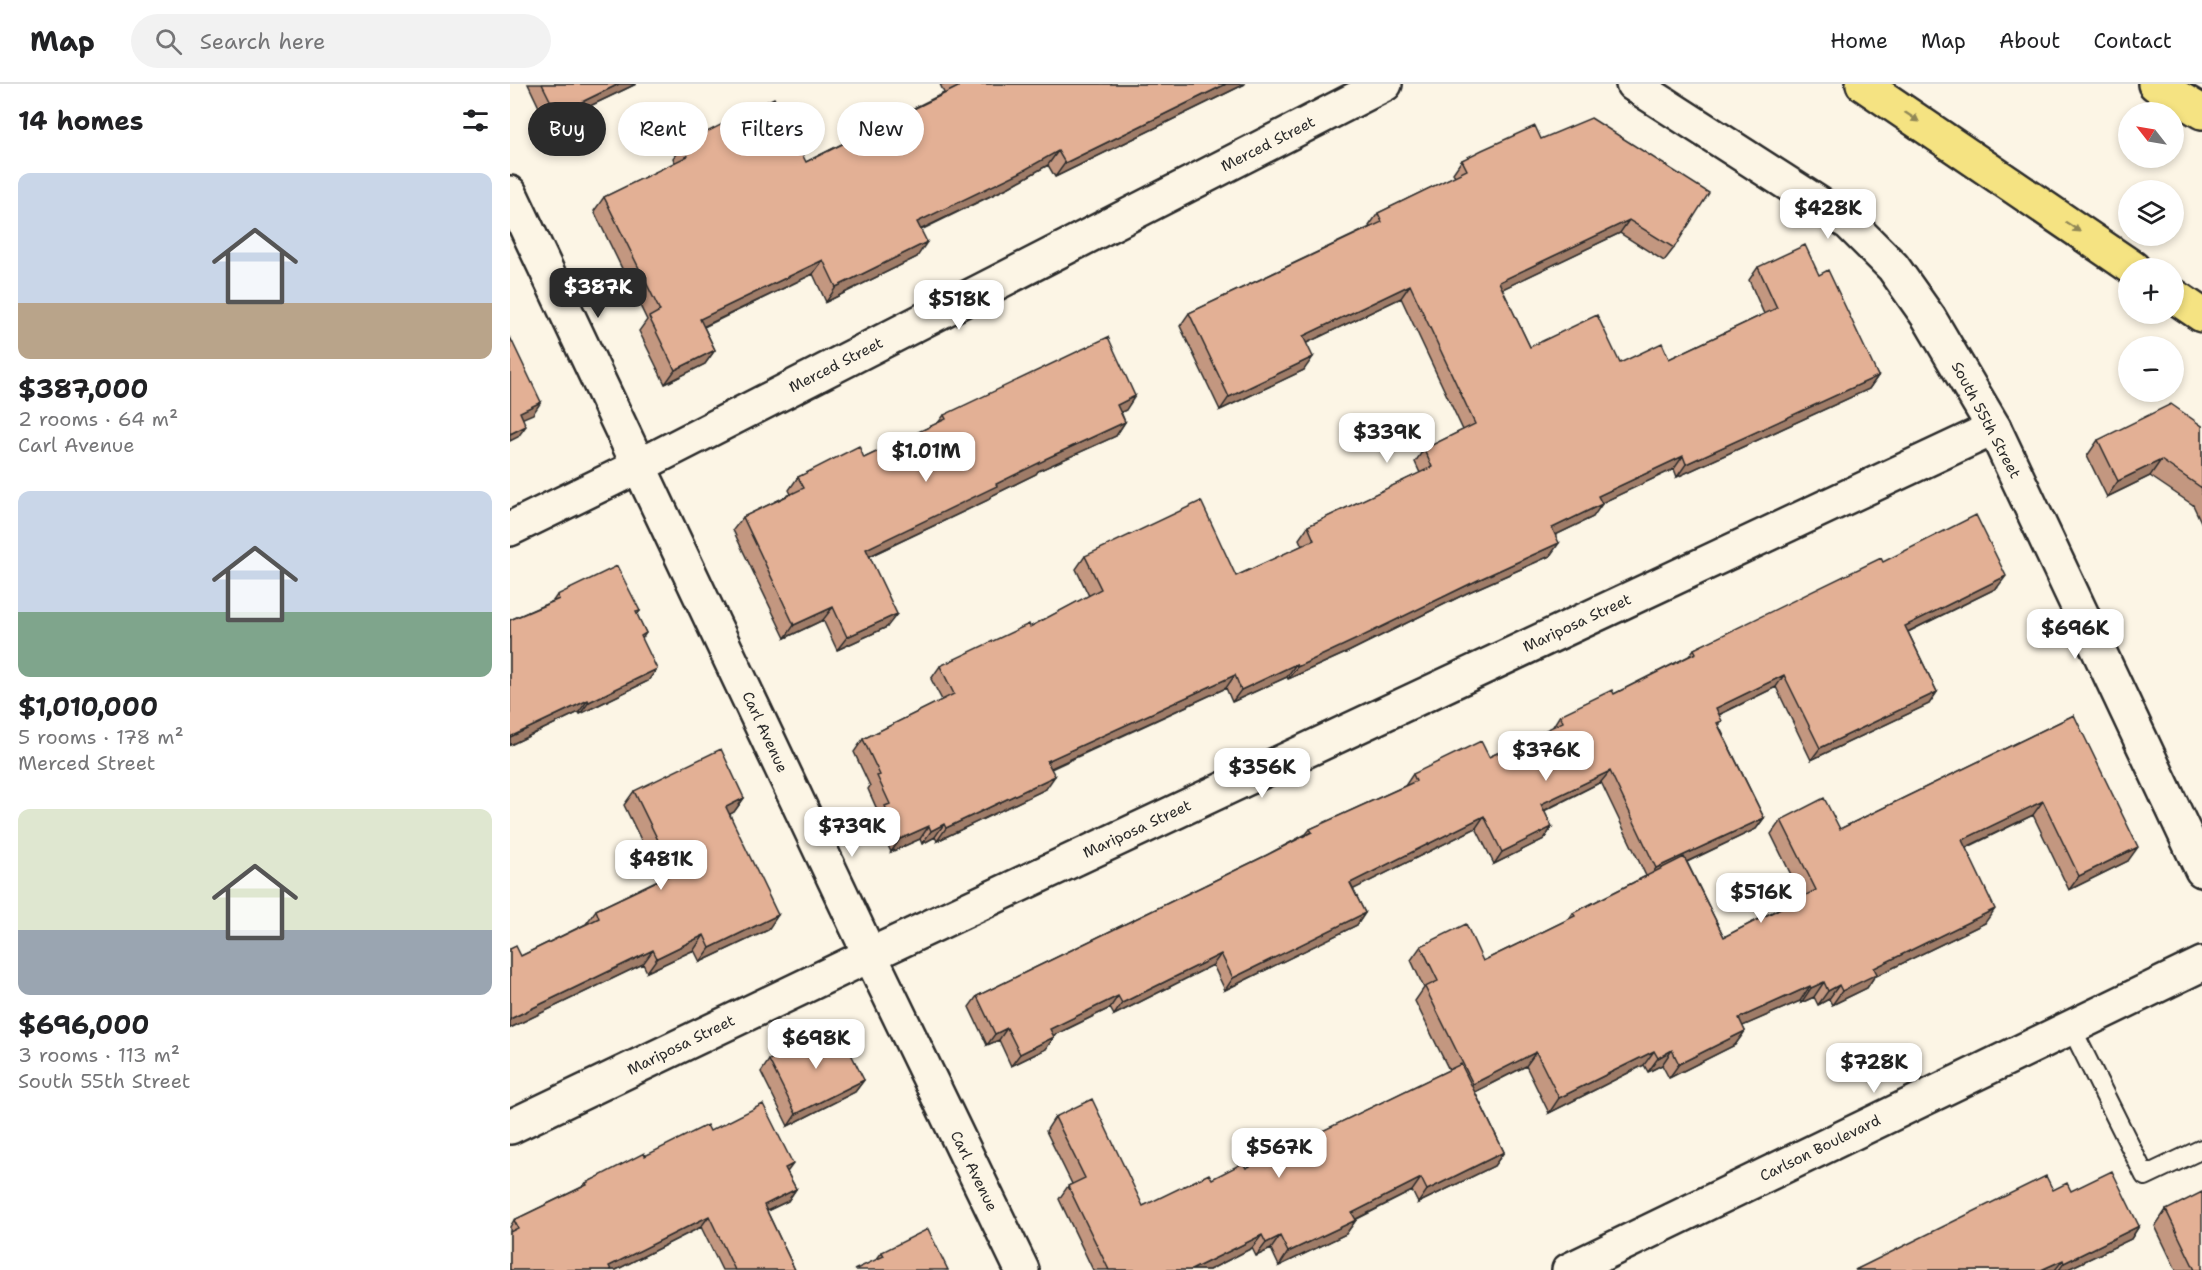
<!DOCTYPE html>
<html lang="en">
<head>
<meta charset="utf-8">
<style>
	:root { --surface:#fff; --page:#f2f2f2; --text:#202124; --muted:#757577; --line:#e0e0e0; --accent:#2b2b2b }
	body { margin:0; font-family:"Shantell Sans",sans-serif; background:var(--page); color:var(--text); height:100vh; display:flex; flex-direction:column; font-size:22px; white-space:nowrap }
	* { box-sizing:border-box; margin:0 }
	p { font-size:20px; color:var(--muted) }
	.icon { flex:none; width:33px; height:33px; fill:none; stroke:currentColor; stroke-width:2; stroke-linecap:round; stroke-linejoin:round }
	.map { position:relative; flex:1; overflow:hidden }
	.side { display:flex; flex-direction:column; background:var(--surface); width:510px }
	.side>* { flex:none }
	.top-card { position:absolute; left:18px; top:18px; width:570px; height:54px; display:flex; gap:12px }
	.needle { width:39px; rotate:301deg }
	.fabs { position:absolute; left:1608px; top:18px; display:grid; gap:12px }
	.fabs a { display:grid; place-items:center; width:66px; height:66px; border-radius:50%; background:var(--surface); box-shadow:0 3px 9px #0003; font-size:30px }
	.price { position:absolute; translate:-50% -51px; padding:0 14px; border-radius:12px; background:#fff; color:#222; font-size:20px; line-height:39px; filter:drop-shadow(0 2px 3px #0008) }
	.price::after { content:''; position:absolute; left:50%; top:36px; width:18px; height:14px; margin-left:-9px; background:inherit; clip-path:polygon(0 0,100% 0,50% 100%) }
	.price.active { background:var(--accent); color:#fff }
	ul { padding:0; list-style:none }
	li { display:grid; align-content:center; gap:12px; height:318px; padding:0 18px }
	li span { display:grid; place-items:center; height:186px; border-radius:12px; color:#555 }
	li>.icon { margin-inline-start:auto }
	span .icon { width:108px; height:108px; fill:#fffc; stroke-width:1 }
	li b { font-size:26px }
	h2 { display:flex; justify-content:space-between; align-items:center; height:72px; padding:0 18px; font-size:26px }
	.pill { padding:0 21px; border-radius:27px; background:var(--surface); box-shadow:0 3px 9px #0003; font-size:21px; line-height:54px }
	.pill.active { background:var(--accent); color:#fff }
	header { display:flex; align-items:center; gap:36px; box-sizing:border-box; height:84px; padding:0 30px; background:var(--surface); border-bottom:2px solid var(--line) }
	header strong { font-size:28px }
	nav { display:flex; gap:33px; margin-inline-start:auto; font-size:21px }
	.search { width:420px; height:54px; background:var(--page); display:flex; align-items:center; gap:15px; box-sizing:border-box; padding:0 21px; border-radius:33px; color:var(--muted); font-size:22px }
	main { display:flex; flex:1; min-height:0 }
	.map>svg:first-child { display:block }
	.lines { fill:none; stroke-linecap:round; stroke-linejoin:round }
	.service-casing { stroke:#2b2b2b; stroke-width:22 }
	.minor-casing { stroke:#2b2b2b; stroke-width:38 }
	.tertiary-casing { stroke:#2b2b2b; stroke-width:38 }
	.secondary-casing { stroke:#2b2b2b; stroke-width:38 }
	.motorway-casing { stroke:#2b2b2b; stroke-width:38 }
	.service { stroke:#fcf5e5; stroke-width:18 }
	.minor { stroke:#fcf5e5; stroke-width:33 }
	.tertiary { stroke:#fcf5e5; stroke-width:33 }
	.secondary { stroke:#fcf5e5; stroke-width:33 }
	.motorway { stroke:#f5e382; stroke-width:33 }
	.wall { fill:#c39780; stroke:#2b2b2b; stroke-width:1.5 }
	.shaded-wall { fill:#9f7b68; stroke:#2b2b2b; stroke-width:1.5 }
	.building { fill:#e3b095; stroke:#2b2b2b; stroke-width:1.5 }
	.oneway { fill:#908756 }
	.labels { text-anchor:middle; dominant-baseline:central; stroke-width:4.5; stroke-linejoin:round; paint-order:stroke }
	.street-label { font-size:15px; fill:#2b2b2b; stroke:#fcf5e5 }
</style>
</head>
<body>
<header>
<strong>Map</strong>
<div class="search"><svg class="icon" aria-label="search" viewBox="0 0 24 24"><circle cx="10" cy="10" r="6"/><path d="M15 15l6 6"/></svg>Search here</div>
<nav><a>Home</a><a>Map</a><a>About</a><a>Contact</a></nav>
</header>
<main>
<section class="side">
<h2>14 homes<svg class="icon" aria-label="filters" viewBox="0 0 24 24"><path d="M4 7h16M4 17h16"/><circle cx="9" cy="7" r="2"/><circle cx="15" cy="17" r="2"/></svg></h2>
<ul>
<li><span style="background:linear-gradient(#c9d6e8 70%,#b9a48a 0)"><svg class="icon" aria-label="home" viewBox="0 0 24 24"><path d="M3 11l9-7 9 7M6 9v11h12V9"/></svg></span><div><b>$387,000</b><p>2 rooms · 64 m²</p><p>Carl Avenue</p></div></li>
<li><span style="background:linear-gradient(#c9d6e8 65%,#7fa58c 0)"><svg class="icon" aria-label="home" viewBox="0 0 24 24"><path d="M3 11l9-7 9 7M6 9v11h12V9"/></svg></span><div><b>$1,010,000</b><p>5 rooms · 178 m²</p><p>Merced Street</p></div></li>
<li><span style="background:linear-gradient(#dfe7d0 65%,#9aa5b1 0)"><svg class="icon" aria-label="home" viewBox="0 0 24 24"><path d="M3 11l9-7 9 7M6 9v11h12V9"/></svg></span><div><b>$696,000</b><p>3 rooms · 113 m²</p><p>South 55th Street</p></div></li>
</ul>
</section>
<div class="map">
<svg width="1692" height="1186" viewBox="0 0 1692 1186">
	<rect width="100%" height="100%" fill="#fcf5e5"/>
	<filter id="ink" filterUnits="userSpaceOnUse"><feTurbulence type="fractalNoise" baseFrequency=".0167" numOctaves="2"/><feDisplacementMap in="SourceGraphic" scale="12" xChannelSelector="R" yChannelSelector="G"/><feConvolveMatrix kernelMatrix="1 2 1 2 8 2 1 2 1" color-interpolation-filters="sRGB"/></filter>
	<g filter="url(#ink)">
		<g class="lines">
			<defs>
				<path id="service" d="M1561 943 1635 1092 1692 1065"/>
				<path id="minor" d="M0 109 360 871 512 1186
					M0 445 129 382 875 0
					M0 1043 360 871 1484 344"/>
				<path id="tertiary" d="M1123 0 1339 139 1383 183 1419 234 1484 344 1692 786"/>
				<path id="secondary" d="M1059 1186 1692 880"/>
				<path id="motorway" d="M1353 0 1623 184
					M1645 0 1692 28
					M1664 212 1692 231"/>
			</defs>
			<use href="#service" class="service-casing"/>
			<use href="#minor" class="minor-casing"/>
			<use href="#tertiary" class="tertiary-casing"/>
			<use href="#secondary" class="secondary-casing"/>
			<use href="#motorway" class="motorway-casing"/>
			<use href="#service" class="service"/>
			<use href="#minor" class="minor"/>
			<use href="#tertiary" class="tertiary"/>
			<use href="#secondary" class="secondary"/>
			<use href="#motorway" class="motorway"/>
		</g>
		<path class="wall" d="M18 0H126L38 42Z
			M430 0H735L545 93 538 81 499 103 411 146 407 173 316 218 303 190 194 243 205 266 195 280 155 300 129 247 137 236 84 127 94 113 165 79 163 74 173 60 296 78 434 9Z
			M1031 55 1164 164 1154 177 1110 149 992 205 1020 263 1110 279 1159 275 1254 230 1239 196 1248 183 1309 191 1368 292 1359 305 1167 393 1164 385 1091 419 1083 433 1045 451 1040 472 959 508 840 567 778 595 777 593 722 618 716 604 541 685 536 705 427 757 425 753 412 760 410 755 381 768 366 735 369 730 358 705 360 702 344 668 353 655 432 616 421 595 430 582 520 543 579 512 566 485 575 472 726 492 792 462 789 455 798 442 910 389 905 378 914 365 953 346 891 214 796 259 794 286 710 326 670 242 679 229 860 143 859 142 868 129 945 92 943 89 952 76Z
			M616 326 611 328 615 338 606 352 528 387 526 390 481 412 478 416 360 472 377 543 327 566 313 536 275 554 223 446 233 433 281 410 279 406 288 393 354 374 428 339 434 331Z
			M1692 342V440L1683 421 1640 392 1597 413 1577 372 1588 356Z
			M1373 478 1487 504 1398 548 1427 608 1419 620 1301 676 1266 603 1209 631V642L1254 734 1246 745 1177 778 1214 853 1292 813 1261 750 1271 736 1330 745 1564 631 1618 777 1559 806 1523 731 1456 764 1475 839 1364 893 1357 904 1322 921 1319 915 1308 921 1304 913 1291 919 1290 917 1232 942 1235 947 1225 961 1159 994 1152 981 1138 988 1134 981 1039 1029 1016 982 965 1008 994 1068 984 1082 908 1119 902 1107 845 1136H846L836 1150 769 1182 761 1165 746 1172 742 1164 699 1186H583L549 1115 558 1102 562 1100 536 1047 545 1033 633 1122 702 1095 736 1084 939 986 905 917 914 904 901 876 911 862 973 877 1059 835 1063 829 1136 792 1091 698 1034 727 1042 743 1034 755 984 780 966 744 843 805 855 829 847 841 715 906 703 881 604 931 600 924 543 952 536 965 501 982 489 956 477 961 459 923 467 912 757 771 796 750 800 745 895 702 903 690 979 673 1042 644 1050 631 1104 610 1179 572 1184 565Z
			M47 511 130 527 127 531 136 549 132 555 138 597 70 630 69 628 0 661V536L43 517Z
			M124 707 234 714 224 728 220 730 258 846 190 878 184 866 137 888 133 880 0 944V865L11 872 76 840 86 826 150 795 114 721Z
			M259 976 354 996 345 1008 278 1042 251 988Z
			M200 1047 277 1088 286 1105 278 1117 257 1127 285 1186H212L191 1143 106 1186H0V1143L4 1136 72 1103 76 1099 135 1072Z
			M1543 1106 1561 1107 1629 1142 1621 1155 1556 1186H1345Z
			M1656 1126 1692 1186H1666L1645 1142Z
			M372 1168 438 1186 366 1176Z"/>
		<path class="shaded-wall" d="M109 0H126L38 42 47 30Z
			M716 0H735L545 93 555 79Z
			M548 67 538 81 499 103 397 152 407 138Z
			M1119 136 1110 149 980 211 989 198Z
			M417 158 407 173 316 218 326 203Z
			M313 176 303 190 180 249 190 235Z
			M900 201 891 214 784 265 793 252Z
			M205 266 195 280 155 300 165 286Z
			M803 273 794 286 710 326 719 313Z
			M1368 292 1359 305 1167 393 1176 380Z
			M625 312 616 326 598 334 607 321Z
			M31 318 23 330 2 339 10 328Z
			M615 338 606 352 528 387 526 390 481 412 478 416 347 478 356 465 486 400 535 375Z
			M16 342 8 353 0 357V350Z
			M1173 372 1164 385 1079 425 1088 412Z
			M1651 376 1640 392 1597 413 1608 397Z
			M1092 420 1083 433 1033 457 1042 444Z
			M1049 459 1040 472 959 508 840 567 778 595 787 583 968 496Z
			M1496 492 1487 504 1387 553 1395 542Z
			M323 523 313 536 275 554 284 541Z
			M387 530 377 543 327 566 337 553Z
			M786 580 777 593 722 618 731 606Z
			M147 585 138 597 70 630 79 618Z
			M725 591 716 604 528 690 537 677Z
			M1274 591 1266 603 1198 636 1206 624Z
			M1427 608 1419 620 1301 676 1310 664Z
			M78 616 69 628 0 661V653Z
			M1100 687 1091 698 1023 732 1031 720Z
			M545 692 536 705 427 757 436 744Z
			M234 714 224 728 207 737 216 723Z
			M1533 717 1523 731 1442 770 1452 756Z
			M974 732 966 744 832 811 840 799Z
			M1254 734 1246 745 1138 796 1146 784Z
			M434 740 425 753 412 760 421 747Z
			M419 742 410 755 381 768 390 755Z
			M1042 743 1034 755 984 780 992 768Z
			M1628 763 1618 777 1559 806 1569 792Z
			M1485 825 1475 839 1364 893 1357 904 1322 921 1332 907 1364 884Z
			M855 829 847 841 715 906 723 894Z
			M268 831 258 846 190 878 200 864Z
			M194 851 184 866 137 888 147 874Z
			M143 866 133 880 0 944V935Z
			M711 870 703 881 604 931 612 919Z
			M1314 898 1304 913 1291 919 1301 904Z
			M1329 901 1319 915 1308 921 1318 907Z
			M1300 902 1290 917 1219 948 1229 934Z
			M608 912 600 924 532 957 540 945Z
			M497 944 489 956 477 961 485 950Z
			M1235 947 1225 961 1159 994 1169 980Z
			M544 953 536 965 501 982 510 970Z
			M1162 966 1152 981 1138 988 1148 974Z
			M1144 967 1134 981 1039 1029 1049 1014Z
			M1026 968 1016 982 953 1014 963 1000Z
			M354 996 345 1008 278 1042 286 1030Z
			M994 1068 984 1082 908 1119 917 1106Z
			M283 1080 275 1091V1084Z
			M911 1094 902 1107 832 1142 842 1129Z
			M286 1105 278 1117 246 1132 254 1121Z
			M199 1132 191 1143 106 1186H97L99 1182Z
			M846 1136 836 1150 769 1182 778 1168Z
			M1629 1142 1621 1155 1556 1186H1549L1554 1179Z
			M752 1151 742 1164 699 1186H681Z
			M770 1152 761 1165 746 1172 756 1159Z
			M1553 1176 1545 1186H1531Z"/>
		<path class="building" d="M32 0H109L47 30Z
			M447 0H716L555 79 548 67 509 89 407 138 417 158 326 203 313 176 190 235 205 266 165 286 139 233 150 227 94 113 178 72 173 60 264 14 296 78 448 3Z
			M1081 34 1199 109 1164 164 1119 136 989 198 1020 263 1087 231 1110 279 1152 259 1159 275 1267 224 1248 183 1295 161 1309 191 1318 186 1368 292 1176 380 1173 372 1088 412 1092 420 1042 444 1049 459 968 496 849 554 787 583 786 580 731 606 725 591 537 677 545 692 436 744 434 740 421 747 419 742 390 755 375 722 380 720 367 692 370 691 353 655 444 610 430 582 519 540 520 543 591 505 575 472 691 417 726 492 804 456 798 442 922 383 914 365 965 340 900 201 793 252 803 273 719 313 679 229 872 138 868 129 957 86 952 76 972 66 1025 42 1031 55Z
			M0 253 31 318 10 328 16 342 0 350Z
			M598 253 625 312 607 321 615 338 535 375V376L486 400 487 402 356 465 387 530 337 553 323 523 284 541 233 433 294 404 288 393 349 362 354 374 436 335 434 331Z
			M1661 320 1692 342V404L1651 376 1608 397 1588 356Z
			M1466 431 1496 492 1395 542 1427 608 1310 664 1274 591 1206 624 1212 637 1207 639 1254 734 1146 784 1100 687 1031 720 1042 743 992 768 974 732 840 799 855 829 723 894 711 870 612 919 608 912 540 945 544 953 510 970 497 944 485 950 467 912 757 771 802 748 800 745 906 697 903 690 971 657 979 673 1053 638 1050 631 1102 606 1104 610 1186 569 1184 565 1371 474 1373 478Z
			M107 482 130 527 126 528 136 549 131 552 147 585 79 618 78 616 0 653V536L49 515 47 511Z
			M1564 631 1628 763 1569 792 1533 717 1452 756 1485 825 1364 884 1367 890 1332 907 1329 901 1318 907 1314 898 1301 904 1300 902 1229 934 1235 947 1169 980 1162 966 1148 974 1144 967 1049 1014 1026 968 963 1000 915 903 928 897 911 862 956 840 973 877 1065 832 1063 829 1174 773 1214 853 1306 806 1271 736 1314 714 1330 745Z
			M211 665 234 714 216 723 268 831 200 864 194 851 147 874 143 866 0 935V865L6 862 11 872 89 834 86 826 164 789 124 707Z
			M327 942 354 996 286 1030 259 976Z
			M951 980 994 1068 917 1106 911 1094 842 1129 846 1136 778 1168 770 1152 756 1159 752 1151 681 1186H599L558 1102 575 1094 545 1033 582 1015 633 1122 699 1090 702 1095 733 1079 736 1084Z
			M253 1020 283 1080 275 1084 286 1105 254 1121 285 1186H225L199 1132 99 1182 101 1186H0V1148L8 1144 4 1136 77 1101 76 1099 134 1069 135 1072 197 1041 200 1047Z
			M1602 1087 1629 1142 1554 1179 1553 1176 1531 1186H1345L1536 1092 1543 1106 1557 1099 1561 1107Z
			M1692 1108V1186H1685L1656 1126Z
			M418 1145 438 1186H344L374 1172 372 1168Z"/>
		<defs><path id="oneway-solid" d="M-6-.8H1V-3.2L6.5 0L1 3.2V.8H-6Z" transform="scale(1.5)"/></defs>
		<g class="oneway">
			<use href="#oneway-solid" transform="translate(1402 33) rotate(34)"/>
			<use href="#oneway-solid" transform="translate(1563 143) rotate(34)"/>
		</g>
	</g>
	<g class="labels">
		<g class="street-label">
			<text transform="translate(758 60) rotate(-27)">Merced Street</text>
			<text transform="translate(326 281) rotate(-27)">Merced Street</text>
			<text transform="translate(1476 336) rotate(62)">South 55th Street</text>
			<text transform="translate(1067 539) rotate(-25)">Mariposa Street</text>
			<text transform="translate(255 648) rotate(65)">Carl Avenue</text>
			<text transform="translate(627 745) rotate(-25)">Mariposa Street</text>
			<text transform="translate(171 961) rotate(-26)">Mariposa Street</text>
			<text transform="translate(1310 1064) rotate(-26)">Carlson Boulevard</text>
			<text transform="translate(464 1087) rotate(64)">Carl Avenue</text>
		</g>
	</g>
</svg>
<div class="fabs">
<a><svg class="needle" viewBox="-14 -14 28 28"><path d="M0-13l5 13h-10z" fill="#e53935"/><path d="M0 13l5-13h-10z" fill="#757577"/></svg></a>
<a><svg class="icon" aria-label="layers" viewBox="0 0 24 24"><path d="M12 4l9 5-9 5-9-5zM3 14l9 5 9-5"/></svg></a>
<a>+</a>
<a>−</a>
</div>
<b class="price" style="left:1318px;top:156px">$428K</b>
<b class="price active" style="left:88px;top:235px">$387K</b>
<b class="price" style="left:449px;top:247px">$518K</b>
<b class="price" style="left:877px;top:380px">$339K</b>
<b class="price" style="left:416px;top:399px">$1.01M</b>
<b class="price" style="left:1565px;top:576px">$696K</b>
<b class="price" style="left:1036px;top:698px">$376K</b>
<b class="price" style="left:752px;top:715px">$356K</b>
<b class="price" style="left:342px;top:774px">$739K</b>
<b class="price" style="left:151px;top:807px">$481K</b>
<b class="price" style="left:1251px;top:840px">$516K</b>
<b class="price" style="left:306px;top:986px">$698K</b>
<b class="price" style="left:1364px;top:1010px">$728K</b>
<b class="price" style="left:769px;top:1095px">$567K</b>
<div class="top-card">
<a class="pill active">Buy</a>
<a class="pill">Rent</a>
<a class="pill">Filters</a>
<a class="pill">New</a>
</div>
</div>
</main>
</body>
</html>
